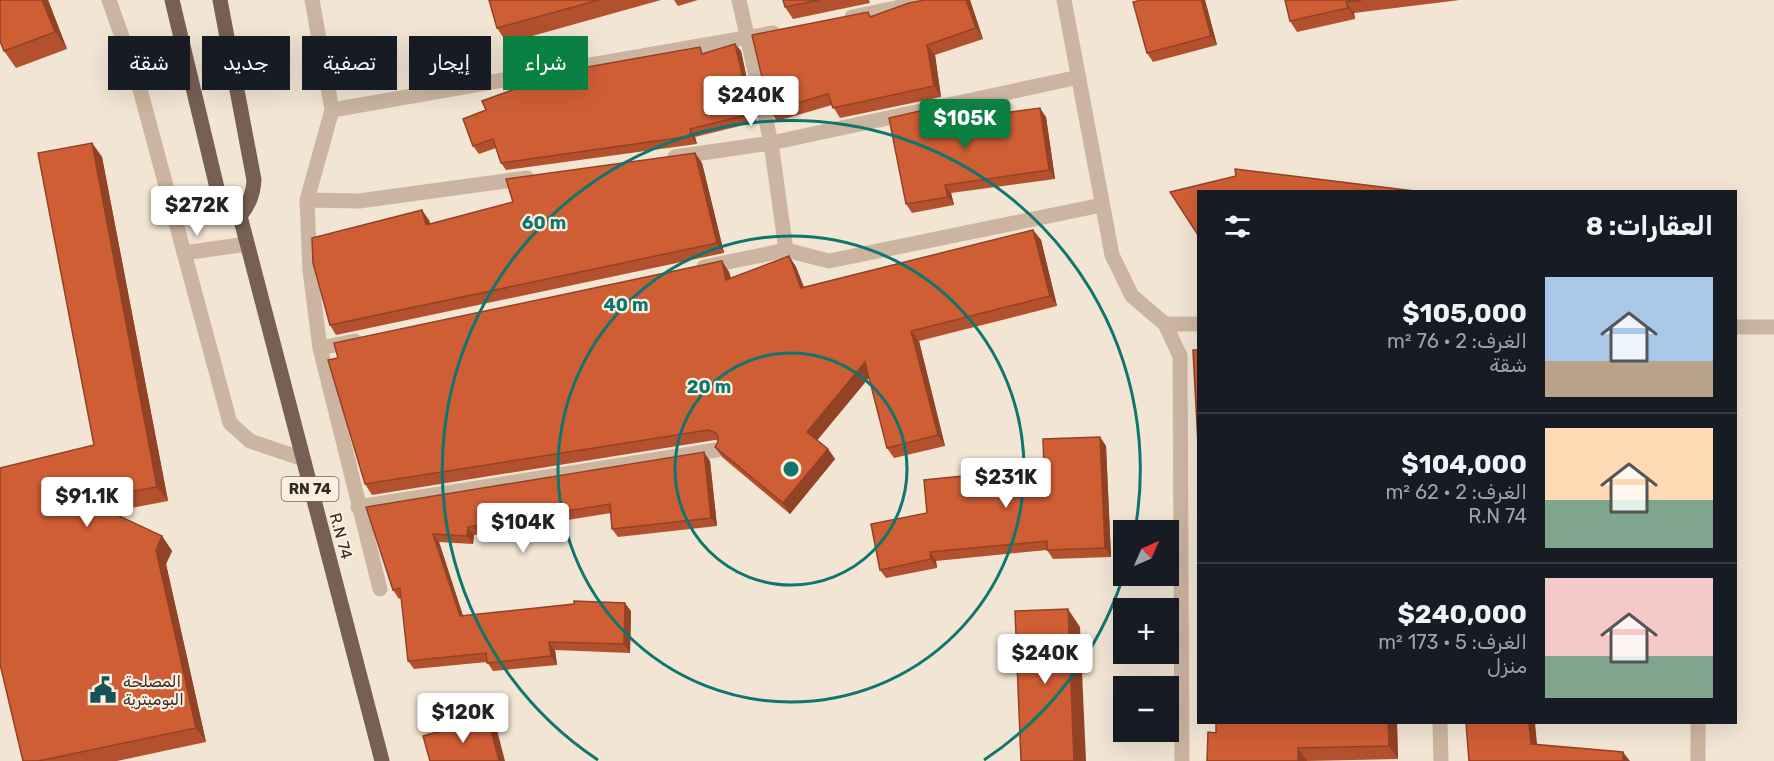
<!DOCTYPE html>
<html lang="ar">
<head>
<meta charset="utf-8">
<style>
	:root { --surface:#171b24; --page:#242831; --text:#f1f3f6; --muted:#9ea1a6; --line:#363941; --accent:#0b8043 }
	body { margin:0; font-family:Rubik,Vazirmatn,sans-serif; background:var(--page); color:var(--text); direction:rtl; height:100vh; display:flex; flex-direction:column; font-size:22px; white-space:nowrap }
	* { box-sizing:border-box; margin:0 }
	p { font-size:20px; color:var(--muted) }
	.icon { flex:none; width:33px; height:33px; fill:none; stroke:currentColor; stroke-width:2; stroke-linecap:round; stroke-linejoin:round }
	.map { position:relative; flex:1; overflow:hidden; direction:ltr }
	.details { position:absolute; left:1197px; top:190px; width:540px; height:534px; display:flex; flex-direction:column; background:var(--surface); border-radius:0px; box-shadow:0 6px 24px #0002; direction:rtl }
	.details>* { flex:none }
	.top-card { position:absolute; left:18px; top:36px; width:570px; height:54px; direction:rtl; display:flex; gap:12px }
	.needle { width:39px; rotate:45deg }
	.buttons { position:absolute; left:1113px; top:520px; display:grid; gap:12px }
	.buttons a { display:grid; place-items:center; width:66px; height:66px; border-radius:0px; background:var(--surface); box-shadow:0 6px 24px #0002; font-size:30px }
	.price { position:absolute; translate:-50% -51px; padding:0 14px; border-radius:6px; background:#fff; color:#222; font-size:20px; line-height:39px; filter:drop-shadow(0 2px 3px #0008) }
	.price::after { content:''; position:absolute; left:50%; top:36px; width:18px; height:14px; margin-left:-9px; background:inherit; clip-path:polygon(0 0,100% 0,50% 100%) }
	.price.selected { background:var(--accent); color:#fff }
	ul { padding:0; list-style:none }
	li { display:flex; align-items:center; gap:18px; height:150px; padding:0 24px }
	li+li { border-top:2px solid var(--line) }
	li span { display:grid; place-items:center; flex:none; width:168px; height:120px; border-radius:0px; color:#555 }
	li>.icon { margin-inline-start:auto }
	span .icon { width:72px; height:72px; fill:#fffc; stroke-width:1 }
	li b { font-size:26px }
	h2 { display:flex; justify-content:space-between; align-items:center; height:72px; padding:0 24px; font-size:26px }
	.pill { padding:0 21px; border-radius:0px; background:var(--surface); box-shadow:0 6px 24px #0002; font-size:21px; line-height:54px }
	.pill.selected { background:var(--accent); color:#fff }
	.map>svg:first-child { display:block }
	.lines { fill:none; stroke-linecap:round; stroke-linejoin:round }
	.minor { stroke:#cbb5a0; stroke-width:15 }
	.primary { stroke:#776053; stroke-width:15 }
	.wall { fill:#b3512e }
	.shaded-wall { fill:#924225 }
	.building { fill:#d05e35; stroke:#924225; stroke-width:1.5 }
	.ring { fill:none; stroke:#0f766e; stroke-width:3 }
	.labels { text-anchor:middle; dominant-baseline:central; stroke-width:4.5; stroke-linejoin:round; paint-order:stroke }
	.shield { fill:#faefe1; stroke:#6f645d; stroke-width:1.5 }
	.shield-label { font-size:15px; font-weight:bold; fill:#342924 }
	.street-label { font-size:16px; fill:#342924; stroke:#faefe1 }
	.poi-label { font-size:16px; fill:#342924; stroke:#faefe1; text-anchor:start }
	.centre { fill:#0f766e; stroke:#faefe1; stroke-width:3 }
	.ring-label { font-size:18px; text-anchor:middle; font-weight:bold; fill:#0f766e; stroke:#faefe1; stroke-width:4.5; stroke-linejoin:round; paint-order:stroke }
</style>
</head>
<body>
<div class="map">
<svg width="1774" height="761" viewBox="0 0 1774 761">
	<rect width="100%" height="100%" fill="#f2e5d4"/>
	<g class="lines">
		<path class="minor" d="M109 0 138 82 230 423 250 441 303 459
			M312 0 332 110 307 200 359 201 527 178
			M739 0 771 143 786 250
			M1064 0 1112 255 1132 296 1165 324 1180 356 1182 761
			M852 17 935 0
			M332 110 773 33
			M675 157 771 143 1079 77
			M307 200 310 271 320 348 380 589
			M184 253 247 244
			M704 267 786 250 829 261 1102 205
			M1165 324H1198
			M1736 327H1774
			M320 348 355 341
			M358 507 716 450
			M1440 723 1441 761
			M1698 761V723"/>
		<path class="primary" d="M172 0 218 192 231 209 240 216 382 761
			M220 0 254 180C253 195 249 204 240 216"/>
	</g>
	<path class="wall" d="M48 0 67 49 16 68 4 51Z
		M489 0H661L507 43 497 28Z
		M674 0H698L678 6Z
		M783 0H869L870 3 793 19 785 7Z
		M970 0 983 39 935 55 941 97 840 118 832 105 777 121 770 111 871 16Z
		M1141 0H1205L1217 45 1153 62 1147 53Z
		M1285 0H1460L1354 13 1355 19 1297 32 1290 21Z
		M735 44 741 51 756 122 695 137 697 144 506 170 501 163 496 148 479 154 473 146 704 53Z
		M944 116 945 122 1046 117 1055 179 951 193 954 205 912 213 906 204Z
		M92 143 102 157 168 501 110 512 162 536 172 551 166 564 206 742 117 761H23L94 445Z
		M695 153 702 163 724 253 336 335 330 325 429 220 430 224Z
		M1033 230 1041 240 1057 306 919 341 945 446 894 458 887 448 869 377 817 440 828 449 835 459 790 514 722 457 715 447 718 441 715 440 372 495 365 484 722 261 729 272 731 278 789 256 796 267 804 287Z
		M1100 437 1106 446 1111 557 1053 559 1047 550 936 561 937 568 886 578 880 570 927 513 1044 468Z
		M710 461 717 526 618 537 612 529 611 513 474 535 473 544 439 542 463 616 631 611 630 653 555 650 557 665 493 671 487 662 414 669 408 661 401 598 399 599 393 590 366 507Z
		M1397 723 1398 759 1307 761H1207L1216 733Z"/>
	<path class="shaded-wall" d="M42 0H48L67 49 55 32Z
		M966 0H970L983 39 976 28Z
		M1201 0H1205L1217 45 1211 36Z
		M1346 2 1354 13 1355 19 1348 8Z
		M735 44 741 51 756 122 751 114Z
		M927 45 935 55 941 97 934 86Z
		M938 107 944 116 946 131 940 122Z
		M1040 108 1046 117 1055 179 1049 170Z
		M690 129 695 137 697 144 691 136Z
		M92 143 102 157 168 501 157 487Z
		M695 153 702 163 724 253 717 243Z
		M945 185 951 193 954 205 948 197Z
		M422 210 429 220 433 235 426 225Z
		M1033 230 1041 240 1057 306 1050 296Z
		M789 256 796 267 808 299 801 288Z
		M722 261 729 272 734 290 726 280Z
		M911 331 919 341 945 446 938 435Z
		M865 362 873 373 815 443 807 432Z
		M1100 437 1106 446 1111 557 1105 548Z
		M828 449 835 459 790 514 783 503Z
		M704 452 710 461 717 526 711 518Z
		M468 527 474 535 473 544 467 536Z
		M433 534 439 542 466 625 460 616Z
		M162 536 172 551 166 564 206 742 196 728 156 550Z
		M930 552 936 561 937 568 931 559Z
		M625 603 631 611 630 653 624 644Z
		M1068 609 1080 627 1086 761H1074Z
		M549 642 555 650 557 665 551 656Z
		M488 718 497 730 505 761H499Z
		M1388 723H1397L1398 759 1389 746Z
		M1529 723H1535L1538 754 1531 744Z
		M1298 748 1307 761H1298Z
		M1623 752 1630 761H1623Z"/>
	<path class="building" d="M0 0H42L55 32 4 51 0 41Z
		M489 0H599L497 28Z
		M783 0H819L785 7Z
		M925 0H966L976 28 927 45 934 86 833 108 828 94 770 111 752 35 868 12 870 17 909 3Z
		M1141 0H1201L1211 36 1147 53 1133 2Z
		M1285 0H1362L1346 2 1348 8 1290 21Z
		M735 44 751 114 690 129 691 136 501 163 493 139 473 146 463 119 486 110 482 101 565 71 700 47 702 54Z
		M938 107 940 122 1040 108 1049 170 945 185 948 197 906 204 889 118Z
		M92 143 157 487 85 500 162 536 156 550 196 728 38 761H23L0 664V468L94 445 38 153Z
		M695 153 717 243 330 325 313 263 312 238 422 210 426 225 513 202 506 179Z
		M1235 169 1414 191V192H1198V235L1170 192 1236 176Z
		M1033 230 1050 296 911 331 938 435 887 448 865 362 807 432 828 449 783 503 715 447 718 442V437L716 433 708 430 365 484 328 360 338 358 334 343 722 261 726 280 789 256 801 288Z
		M1193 350H1198V444Z
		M1100 437 1105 548 1047 550V541L930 552 931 559 880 570 871 524 927 513 924 480 1044 468 1043 439Z
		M704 452 711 518 612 529 610 504 468 527 467 536 433 534 460 616 574 604V601L625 603 624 644 549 642 551 656 487 663 486 653 408 661 400 588 393 590 366 507Z
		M1068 609 1074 761H1021L1015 611Z
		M488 718 499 761H430L423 736Z
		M1216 723H1388L1389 746 1298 748V761H1207L1208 732 1216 733Z
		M1466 723H1529L1531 744 1623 752V761H1469Z"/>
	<g class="ring">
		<circle cx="791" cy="469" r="116"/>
		<circle cx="791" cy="469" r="233"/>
		<path d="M1123 577A349 349 0 0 1 984 760M598 760A349 349 0 1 1 1135 530"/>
	</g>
	<defs>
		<symbol id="civic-bare" viewBox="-9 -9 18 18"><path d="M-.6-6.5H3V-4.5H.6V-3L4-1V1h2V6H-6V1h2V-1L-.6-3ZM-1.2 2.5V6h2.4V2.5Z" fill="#175258" stroke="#faefe1" stroke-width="2.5" paint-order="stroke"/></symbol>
	</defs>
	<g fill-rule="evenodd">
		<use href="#civic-bare" x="84" y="671" width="38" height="38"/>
	</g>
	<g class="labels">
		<rect class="shield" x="281.5" y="477" width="57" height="24" rx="4.5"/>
		<g class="shield-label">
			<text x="310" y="489">RN 74</text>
		</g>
		<g class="street-label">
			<text transform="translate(341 536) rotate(75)">R.N 74</text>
		</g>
		<g class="poi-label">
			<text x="123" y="681">المصلحة<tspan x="123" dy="18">البوميترية</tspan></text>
		</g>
	</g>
	<circle cx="791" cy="469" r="9" class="centre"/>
	<g class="ring-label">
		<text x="544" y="229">60 m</text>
		<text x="626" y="311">40 m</text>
		<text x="709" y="393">20 m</text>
	</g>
</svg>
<div class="buttons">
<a><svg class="needle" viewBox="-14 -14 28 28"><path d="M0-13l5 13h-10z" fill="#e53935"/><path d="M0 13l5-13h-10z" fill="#9ea1a6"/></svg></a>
<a>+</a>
<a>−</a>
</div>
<b class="price" style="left:751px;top:127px">$240K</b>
<b class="price selected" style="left:965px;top:150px">$105K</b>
<b class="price" style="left:197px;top:237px">$272K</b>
<b class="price" style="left:1006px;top:509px">$231K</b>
<b class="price" style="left:87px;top:528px">$91.1K</b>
<b class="price" style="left:523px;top:554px">$104K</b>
<b class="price" style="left:1045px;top:685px">$240K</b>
<b class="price" style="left:463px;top:744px">$120K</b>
<div class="top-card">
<a class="pill selected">شراء</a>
<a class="pill">إيجار</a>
<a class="pill">تصفية</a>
<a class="pill">جديد</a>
<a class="pill">شقة</a>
</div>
<section class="details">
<h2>العقارات: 8<svg class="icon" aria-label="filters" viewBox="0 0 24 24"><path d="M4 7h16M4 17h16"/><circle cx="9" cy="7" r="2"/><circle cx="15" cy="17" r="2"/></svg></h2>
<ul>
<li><span style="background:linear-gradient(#a9c7e8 70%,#b9a48a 0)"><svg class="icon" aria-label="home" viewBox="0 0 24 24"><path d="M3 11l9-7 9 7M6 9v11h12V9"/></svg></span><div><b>$105,000</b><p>الغرف: 2 · 76 m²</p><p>شقة</p></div></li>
<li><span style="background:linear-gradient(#ffd9b3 60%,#7fa58c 0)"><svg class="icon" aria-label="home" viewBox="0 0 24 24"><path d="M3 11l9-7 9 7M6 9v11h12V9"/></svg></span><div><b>$104,000</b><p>الغرف: 2 · 62 m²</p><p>R.N 74</p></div></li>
<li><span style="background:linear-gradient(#f6c9c9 65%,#7fa58c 0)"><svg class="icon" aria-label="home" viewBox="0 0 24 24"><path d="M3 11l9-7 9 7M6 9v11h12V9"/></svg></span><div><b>$240,000</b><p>الغرف: 5 · 173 m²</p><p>منزل</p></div></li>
</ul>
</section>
</div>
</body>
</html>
